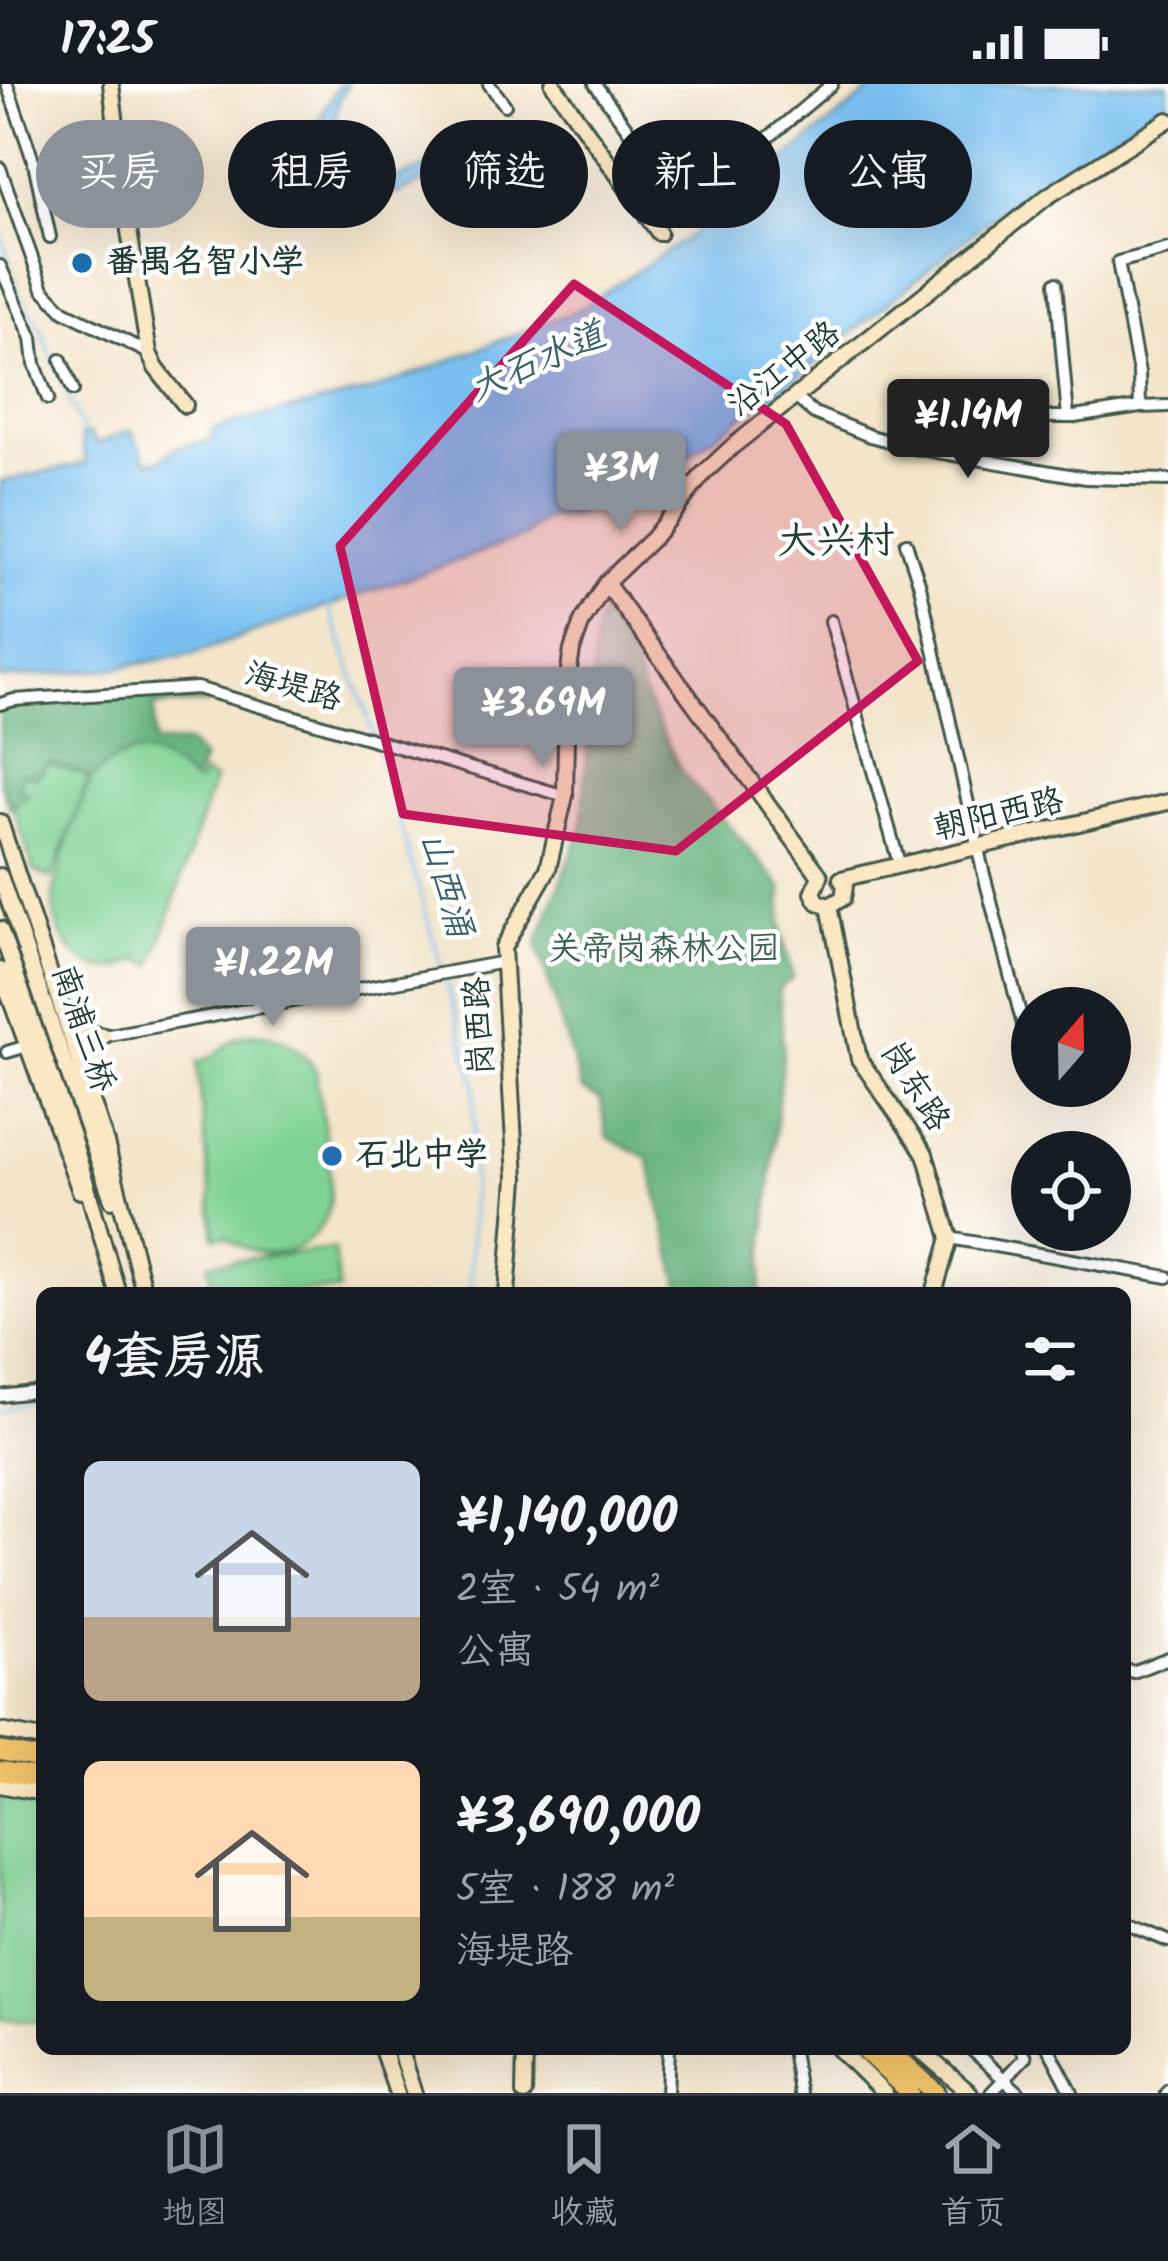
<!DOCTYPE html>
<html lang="zh">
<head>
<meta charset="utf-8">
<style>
	:root { --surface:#171b24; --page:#20242c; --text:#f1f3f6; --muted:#9ea1a6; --line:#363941; --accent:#8c9099 }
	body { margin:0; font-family:Kalam,"LXGW WenKai TC",sans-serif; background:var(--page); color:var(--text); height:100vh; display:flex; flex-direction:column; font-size:45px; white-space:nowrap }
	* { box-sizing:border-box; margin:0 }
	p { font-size:39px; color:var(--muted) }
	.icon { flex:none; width:66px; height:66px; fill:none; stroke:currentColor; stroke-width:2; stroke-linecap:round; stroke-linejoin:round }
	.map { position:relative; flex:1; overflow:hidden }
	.drawer { position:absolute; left:36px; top:1203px; width:1095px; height:768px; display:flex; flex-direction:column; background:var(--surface); border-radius:18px; box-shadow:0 12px 48px #0002 }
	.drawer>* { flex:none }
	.guide { position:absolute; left:36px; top:36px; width:1098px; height:108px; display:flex; gap:24px }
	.needle { width:78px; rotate:20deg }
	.controls { position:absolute; left:1011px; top:903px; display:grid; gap:24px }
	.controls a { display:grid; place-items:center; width:120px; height:120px; border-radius:50%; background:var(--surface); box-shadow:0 12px 48px #0002; font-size:60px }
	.price { position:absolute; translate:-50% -102px; padding:0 27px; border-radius:12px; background:var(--accent); color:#fff; font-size:39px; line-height:78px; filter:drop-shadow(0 3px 6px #0008) }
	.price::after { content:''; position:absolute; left:50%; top:72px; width:36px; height:27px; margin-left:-18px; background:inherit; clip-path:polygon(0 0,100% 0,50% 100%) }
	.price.on { background:#222; color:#fff }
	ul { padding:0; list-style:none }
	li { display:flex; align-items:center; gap:36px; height:300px; padding:0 48px }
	li span { display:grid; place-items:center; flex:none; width:336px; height:240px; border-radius:18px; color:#555 }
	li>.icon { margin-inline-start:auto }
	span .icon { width:144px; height:144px; fill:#fffc; stroke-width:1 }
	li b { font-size:51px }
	h2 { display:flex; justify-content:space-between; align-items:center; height:144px; padding:0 48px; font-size:51px }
	.pill { padding:0 42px; border-radius:54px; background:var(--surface); box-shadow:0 12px 48px #0002; font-size:42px; line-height:108px }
	.pill.on { background:var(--accent); color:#fff }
	.status { display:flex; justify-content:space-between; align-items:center; height:84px; padding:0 60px; background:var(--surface); direction:ltr }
	.status svg { height:33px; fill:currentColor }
	.tab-bar { display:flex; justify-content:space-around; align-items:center; height:168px; border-top:3px solid var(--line); background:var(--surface); font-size:33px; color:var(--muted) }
	.tab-bar a { display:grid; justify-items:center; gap:6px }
	.tab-bar .on { color:var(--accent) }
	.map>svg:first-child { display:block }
	.green { fill:#80d294; stroke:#508864; stroke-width:3 }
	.forest { fill:#68b47e; stroke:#447859; stroke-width:3 }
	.water { fill:#79c0f0; stroke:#4c7e92; stroke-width:3 }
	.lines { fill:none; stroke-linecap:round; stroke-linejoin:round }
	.stream { stroke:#79c0f0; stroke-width:3 }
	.street-casing { stroke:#3f564a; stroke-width:16 }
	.secondary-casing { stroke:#3f564a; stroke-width:20 }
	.highway-casing { stroke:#3f564a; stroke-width:24 }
	.street { stroke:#fff; stroke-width:10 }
	.secondary { stroke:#fae7c3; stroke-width:14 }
	.highway { stroke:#f2c26a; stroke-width:18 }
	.marked { fill:#c2185b; fill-opacity:0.2; stroke:#c2185b; stroke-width:9; stroke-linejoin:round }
	.poi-dot { fill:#1f6fb2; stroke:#fff; stroke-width:4.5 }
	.labels { text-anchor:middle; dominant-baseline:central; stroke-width:9; stroke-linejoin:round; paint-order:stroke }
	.poi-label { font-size:33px; font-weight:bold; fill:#1f3d34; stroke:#fff; text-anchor:start }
	.street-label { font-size:33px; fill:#1f3d34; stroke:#fff }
	.park-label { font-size:33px; fill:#37624c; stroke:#fff }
	.water-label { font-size:36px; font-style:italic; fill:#3a646c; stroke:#fff }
	.quarter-label { font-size:39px; fill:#1f3d34; stroke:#fff }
</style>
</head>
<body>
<div class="status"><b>17:25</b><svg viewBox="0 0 49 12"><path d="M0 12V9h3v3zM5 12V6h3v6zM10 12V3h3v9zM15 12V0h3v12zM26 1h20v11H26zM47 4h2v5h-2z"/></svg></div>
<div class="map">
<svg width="1168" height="2009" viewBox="0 0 1168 2009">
	<rect width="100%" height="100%" fill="#fff"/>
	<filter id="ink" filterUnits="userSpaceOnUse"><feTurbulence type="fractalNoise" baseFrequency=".00833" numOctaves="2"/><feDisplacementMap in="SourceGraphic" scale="24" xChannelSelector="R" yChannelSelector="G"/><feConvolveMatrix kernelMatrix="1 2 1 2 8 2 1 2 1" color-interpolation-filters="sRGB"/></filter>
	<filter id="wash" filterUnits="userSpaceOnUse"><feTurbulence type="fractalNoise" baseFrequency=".004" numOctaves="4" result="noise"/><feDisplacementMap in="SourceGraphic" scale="48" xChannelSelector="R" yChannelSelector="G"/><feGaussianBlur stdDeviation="2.7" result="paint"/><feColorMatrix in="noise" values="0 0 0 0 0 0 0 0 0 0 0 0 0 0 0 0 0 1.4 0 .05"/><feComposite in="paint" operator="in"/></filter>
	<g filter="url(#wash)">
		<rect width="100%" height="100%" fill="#f3e4ca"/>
		<path class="green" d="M142 668 170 678 198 700 202 690 214 696 153 881 142 877V872C101 907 55 866 53 819 52 800 82 709 93 693 105 676 123 671 142 668Z
			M49 679 89 693 52 794 34 787 13 722 28 710 18 705 22 688Z
			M257 949C283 952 302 964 316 987 319 1019 334 1092 330 1120 327 1140 308 1162 288 1167 264 1174 244 1166 226 1152L215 1153 197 978C222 973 225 952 257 949Z
			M334 1165 339 1207 212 1209 209 1179Z
			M0 1709 42 1717V1937L0 1935Z"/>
		<path class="forest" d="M615 519 643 609 681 687 782 803 781 846 793 894 779 904 783 965 760 1209H682L648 1074 607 1053 601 1016 582 1006 537 860 582 743 595 553 602 521Z
			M197 608 213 613 209 619 154 622V659L188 660 203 676 193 698C155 665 131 657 92 694L50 679 36 693 22 689 18 705 29 709 10 724 0 699V624L15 619Z"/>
		<path class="water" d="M339 0H348C323 37 335 92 386 94 406 94 423 85 441 75L445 79C417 113 371 115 330 125 327 105 323 97 303 93L314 79V45Z
			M879 0H1168V19L1020 110 803 289 665 388 572 431 550 432 534 442 524 453 193 570 114 584 0 595V398L86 379 81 351 89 349 97 360 131 346 147 377 161 376 175 364 212 356 213 345 374 306 578 226 684 156Z"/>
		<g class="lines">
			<path class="stream" d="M0 145 19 214 40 243 85 353
				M328 519 374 652
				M377 661 475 998 470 1209
				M0 1324 42 1320"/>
		</g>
	</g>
	<g filter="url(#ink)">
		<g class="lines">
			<defs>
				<path id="street" d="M7 0 34 79 50 153
					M489 0 505 21
					M595 0 685 124 832 0
					M0 84 43 205 64 227 149 269
					M0 182 32 254 35 280 48 315
					M1056 199 1068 333
					M61 276 73 306
					M795 313 814 329 870 352 914 364 1086 394 1168 396
					M1140 323 1168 322
					M937 333 1000 328 1009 333H1074L1140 323 1139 289 1118 178 1168 165
					M906 459 920 502 982 783 1030 968
					M831 537 900 783
					M0 620 14 616 197 604 565 712
					M104 952 504 878
					M7 968 27 962
					M950 1154 1168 1193
					M0 1312 42 1307
					M1125 1585 1133 1588 1168 1574
					M1125 1839 1168 1857
					M792 1965 799 2009
					M971 1965 1019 2009
					M1049 1965 1072 2009
					M667 2009 669 1965
					M991 2009 1025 1973 1021 1965
					M1166 2009 1168 2006"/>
				<path id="secondary" d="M111 0 129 147 149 269 156 284 185 321
					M553 0 659 149
					M606 499 820 792
					M0 738 106 1059 144 1209
					M0 792 112 1116
					M820 792 813 809 818 818 829 822
					M841 795 1168 718
					M829 822 859 975 925 1070 950 1154 934 1209
					M829 822 843 814 845 802 841 795
					M0 845 72 1052 118 1209
					M0 886 80 1107
					M69 945 104 952
					M507 1209 516 1095 503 864 548 785 565 712 567 599 572 566 582 538 606 499 653 454 704 389 733 362 1048 112 1168 36
					M0 1647 42 1655
					M0 1701 42 1709
					M382 1965 397 2009
					M399 1965 414 2009
					M839 1965 884 2009
					M919 1965 970 2009
					M524 2009 525 1965"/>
				<path id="highway" d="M0 1667 42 1675
					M0 1687 42 1694
					M864 1965 910 2009
					M888 1965 936 2009"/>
			</defs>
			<use href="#street" class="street-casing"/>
			<use href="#secondary" class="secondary-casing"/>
			<use href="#highway" class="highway-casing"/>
			<use href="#street" class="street"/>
			<use href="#secondary" class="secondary"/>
			<use href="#highway" class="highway"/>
		</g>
	</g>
	<path class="marked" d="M574 200 786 340 918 577 676 767 403 730 340 462Z"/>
	<g class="poi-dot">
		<circle cx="82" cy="179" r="12"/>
		<circle cx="332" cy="1072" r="12"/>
	</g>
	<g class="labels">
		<g class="poi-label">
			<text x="106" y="179">番禺名智小学</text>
			<text x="356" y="1072">石北中学</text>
		</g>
		<g class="street-label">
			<text transform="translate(785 286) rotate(-38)">沿江中路</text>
			<text transform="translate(293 604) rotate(16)">海堤路</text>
			<text transform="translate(999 732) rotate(-13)">朝阳西路</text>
			<text transform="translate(481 942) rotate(-93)">岗西路</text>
			<text transform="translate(82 945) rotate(71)">南浦三桥</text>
			<text transform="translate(914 1003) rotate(58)">岗东路</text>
		</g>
		<g class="park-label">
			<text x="664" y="866">关帝岗森林公园</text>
		</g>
		<g class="water-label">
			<text transform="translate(538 279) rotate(-24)">大石水道</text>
			<text transform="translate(445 801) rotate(74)">山西涌</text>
		</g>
		<g class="quarter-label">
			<text x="836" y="459">大兴村</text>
		</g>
	</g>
</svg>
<div class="controls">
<a><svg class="needle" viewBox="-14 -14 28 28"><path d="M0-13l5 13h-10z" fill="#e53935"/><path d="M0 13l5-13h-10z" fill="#9ea1a6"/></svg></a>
<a><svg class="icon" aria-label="locate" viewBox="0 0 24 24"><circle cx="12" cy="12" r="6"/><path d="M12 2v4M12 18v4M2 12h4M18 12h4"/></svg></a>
</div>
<b class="price on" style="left:968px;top:397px">¥1.14M</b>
<b class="price" style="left:621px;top:450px">¥3M</b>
<b class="price" style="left:543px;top:685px">¥3.69M</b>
<b class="price" style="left:273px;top:945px">¥1.22M</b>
<div class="guide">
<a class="pill on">买房</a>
<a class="pill">租房</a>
<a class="pill">筛选</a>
<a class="pill">新上</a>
<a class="pill">公寓</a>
</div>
<section class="drawer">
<h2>4套房源<svg class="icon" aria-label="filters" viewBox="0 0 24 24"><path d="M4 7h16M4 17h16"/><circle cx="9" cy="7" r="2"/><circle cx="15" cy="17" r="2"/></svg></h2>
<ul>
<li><span style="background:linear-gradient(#c9d6e8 65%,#b9a48a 0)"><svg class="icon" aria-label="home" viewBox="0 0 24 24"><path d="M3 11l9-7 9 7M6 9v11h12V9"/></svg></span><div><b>¥1,140,000</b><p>2室 · 54 m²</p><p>公寓</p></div></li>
<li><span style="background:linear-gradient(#ffd9b3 65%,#c2b280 0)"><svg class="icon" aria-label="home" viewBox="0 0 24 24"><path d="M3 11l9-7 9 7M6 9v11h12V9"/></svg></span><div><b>¥3,690,000</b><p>5室 · 188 m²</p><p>海堤路</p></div></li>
</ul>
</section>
</div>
<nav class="tab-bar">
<a class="on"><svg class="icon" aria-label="map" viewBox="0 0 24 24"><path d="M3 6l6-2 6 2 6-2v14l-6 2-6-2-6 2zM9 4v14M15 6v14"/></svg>地图</a>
<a><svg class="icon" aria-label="saved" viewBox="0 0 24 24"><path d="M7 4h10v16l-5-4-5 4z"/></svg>收藏</a>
<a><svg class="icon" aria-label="home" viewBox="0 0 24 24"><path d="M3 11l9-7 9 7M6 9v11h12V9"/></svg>首页</a>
</nav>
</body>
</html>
